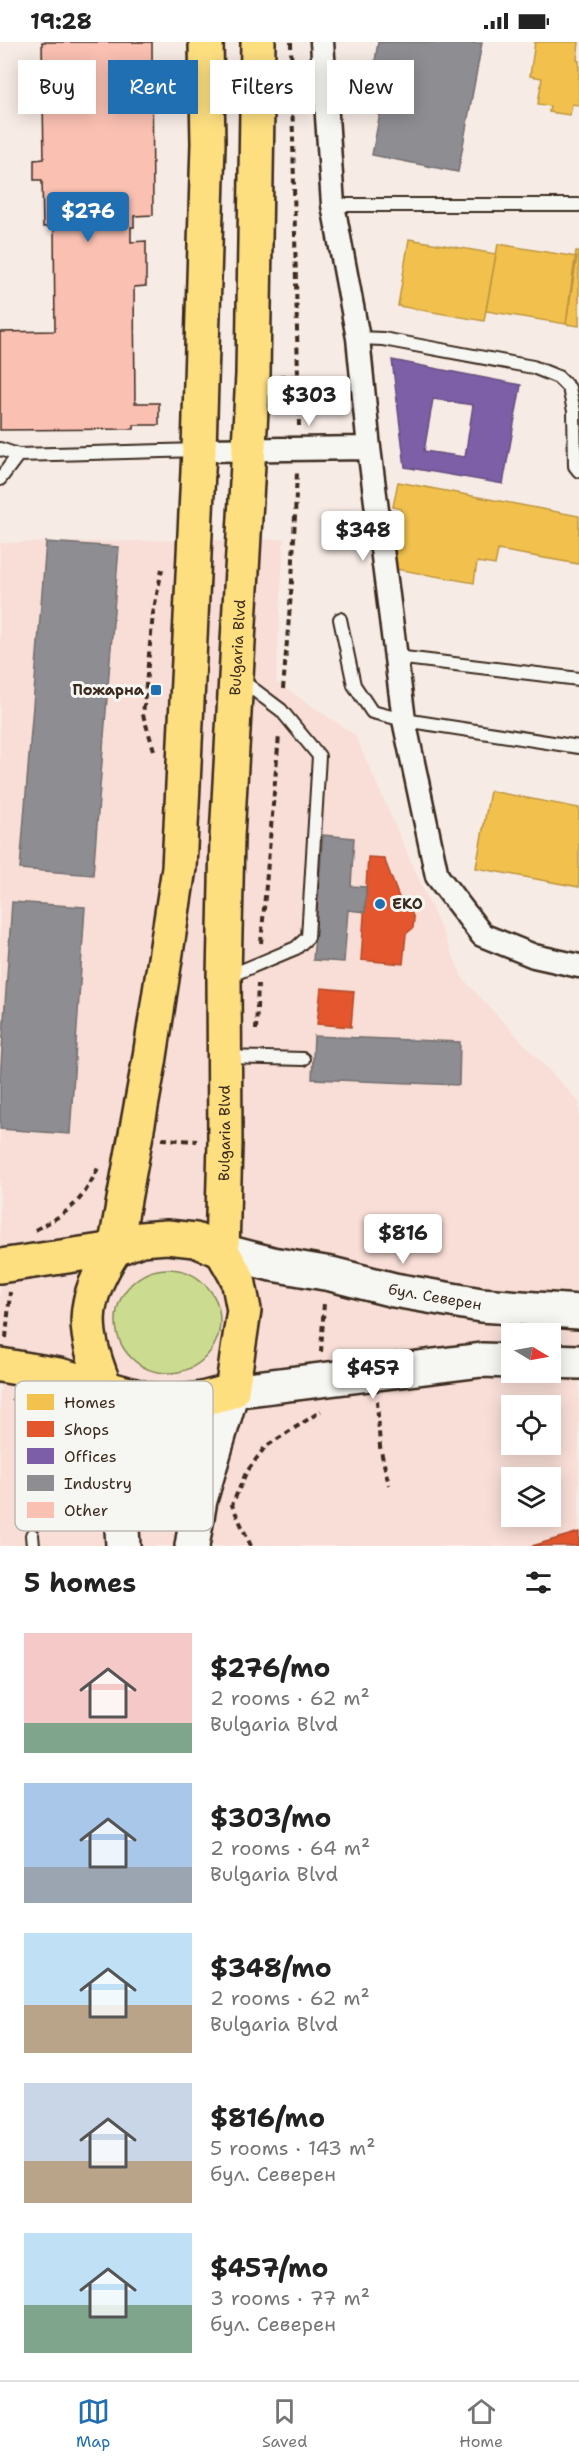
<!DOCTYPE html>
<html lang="en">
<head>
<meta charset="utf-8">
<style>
	:root { --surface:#fff; --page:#f6f6f6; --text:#222; --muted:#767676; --line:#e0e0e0; --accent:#1f6fb2 }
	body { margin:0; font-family:"Shantell Sans",sans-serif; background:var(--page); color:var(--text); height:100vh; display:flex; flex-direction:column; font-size:22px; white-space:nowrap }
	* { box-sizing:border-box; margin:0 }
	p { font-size:20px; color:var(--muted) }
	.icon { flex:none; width:33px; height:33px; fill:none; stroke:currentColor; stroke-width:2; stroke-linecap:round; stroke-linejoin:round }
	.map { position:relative; height:1504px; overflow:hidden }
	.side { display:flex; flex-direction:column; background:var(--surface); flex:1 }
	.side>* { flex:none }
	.guide { position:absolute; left:18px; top:18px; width:543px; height:54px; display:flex; gap:12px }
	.needle { width:39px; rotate:100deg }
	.buttons { position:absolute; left:501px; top:1281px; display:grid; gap:12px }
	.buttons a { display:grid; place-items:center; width:60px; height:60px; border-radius:0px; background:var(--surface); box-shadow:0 3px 15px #0003; font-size:30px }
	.price { position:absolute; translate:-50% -51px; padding:0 14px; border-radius:6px; background:#fff; color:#222; font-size:20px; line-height:39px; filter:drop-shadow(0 2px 3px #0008) }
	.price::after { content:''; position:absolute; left:50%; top:36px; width:18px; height:14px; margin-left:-9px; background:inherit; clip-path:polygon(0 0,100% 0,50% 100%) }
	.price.on { background:var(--accent); color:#fff }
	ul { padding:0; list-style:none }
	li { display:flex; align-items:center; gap:18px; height:150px; padding:0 24px }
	li span { display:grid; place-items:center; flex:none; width:168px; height:120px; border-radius:0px; color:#555 }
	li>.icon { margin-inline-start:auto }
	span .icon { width:72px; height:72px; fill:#fffc; stroke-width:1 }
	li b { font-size:26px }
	h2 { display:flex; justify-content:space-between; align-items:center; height:72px; padding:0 24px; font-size:26px }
	.tag { padding:0 21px; border-radius:0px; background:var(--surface); box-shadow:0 3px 15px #0003; font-size:21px; line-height:54px }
	.tag.on { background:var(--accent); color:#fff }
	.status { display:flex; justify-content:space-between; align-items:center; height:42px; padding:0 30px; background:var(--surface); direction:ltr }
	.status svg { height:16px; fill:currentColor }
	.dock { display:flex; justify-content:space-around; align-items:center; height:84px; border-top:2px solid var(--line); background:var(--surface); font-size:16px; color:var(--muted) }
	.dock a { display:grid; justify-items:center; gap:3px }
	.dock .on { color:var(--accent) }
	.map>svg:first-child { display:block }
	.built { fill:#f8ded6; fill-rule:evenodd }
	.green { fill:#cbdc90; stroke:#838357; stroke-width:1.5 }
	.homes { fill:#f2c14e; stroke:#bb9440; stroke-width:1.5 }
	.shops { fill:#e4572e; stroke:#b14a29; stroke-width:1.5 }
	.offices { fill:#7b5ea7; stroke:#684e7e; stroke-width:1.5; fill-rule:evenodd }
	.industry { fill:#8d8d92; stroke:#746f6f; stroke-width:1.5 }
	.building { fill:#fac0b2; stroke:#3b2a1e; stroke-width:1.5 }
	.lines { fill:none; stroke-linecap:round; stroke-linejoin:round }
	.lane-casing { stroke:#3b2a1e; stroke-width:16 }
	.street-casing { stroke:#3b2a1e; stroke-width:27 }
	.secondary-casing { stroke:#3b2a1e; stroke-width:38 }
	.primary-casing { stroke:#3b2a1e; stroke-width:38 }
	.path { stroke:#3b2a1e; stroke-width:4; stroke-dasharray:6 4.5; stroke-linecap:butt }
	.lane { stroke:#f6f6f2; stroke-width:12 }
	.street { stroke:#f6f6f2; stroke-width:22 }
	.secondary { stroke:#f6f6f2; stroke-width:33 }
	.primary { stroke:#fedf80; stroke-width:33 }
	.poi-dot { fill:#1f6fb2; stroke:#f6f6f2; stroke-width:2 }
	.labels { text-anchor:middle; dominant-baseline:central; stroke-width:6; stroke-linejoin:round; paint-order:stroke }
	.street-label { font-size:15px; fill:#3b2a1e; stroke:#f6f6f2 }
	.poi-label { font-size:15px; font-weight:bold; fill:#3b2a1e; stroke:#f6f6f2; text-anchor:end }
	.key { fill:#f6f6f2; stroke:#beb9b2; stroke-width:1.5 }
	.key-label { font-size:16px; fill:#3b2a1e }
</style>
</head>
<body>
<div class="status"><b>19:28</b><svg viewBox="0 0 49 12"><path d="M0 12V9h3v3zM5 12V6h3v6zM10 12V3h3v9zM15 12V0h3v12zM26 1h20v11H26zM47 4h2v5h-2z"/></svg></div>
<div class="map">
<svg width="579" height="1504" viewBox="0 0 579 1504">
	<rect width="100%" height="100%" fill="#f7ebe5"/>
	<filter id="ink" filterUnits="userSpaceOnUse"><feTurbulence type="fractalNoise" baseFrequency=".0167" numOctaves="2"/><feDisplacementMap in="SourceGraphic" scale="12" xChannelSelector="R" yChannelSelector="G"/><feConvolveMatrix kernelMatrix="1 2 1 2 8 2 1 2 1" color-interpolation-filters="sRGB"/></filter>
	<g filter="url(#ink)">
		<path class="built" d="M284 497 276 640 355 693 463 937 579 1060V1504H0V501ZM512 1292H550V1330H512ZM512 1364H550V1402H512ZM512 1436H550V1474H512Z"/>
		<path class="green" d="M116 1279a52 52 0 1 1 104 0a52 52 0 1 1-104 0Z"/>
		<path class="homes" d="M535 0H579L577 18 579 19V59L578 63 572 62 570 73 549 70 550 64 538 62 542 36 530 34Z
			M409 197 496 212 484 279 398 264Z
			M498 202 577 215 566 282 486 269Z
			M576 209 579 210V284L566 282Z
			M398 440 579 474V522L498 508 495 523 477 520 474 541 390 526 401 467 393 465Z
			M490 749 579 766V845L476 826Z"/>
		<path class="shops" d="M368 815 384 816 403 866 409 864 414 877 413 886 406 892 403 922 361 918Z
			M321 946 354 949 351 985 317 982Z
			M579 1490V1504H532Z"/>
		<path class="offices" d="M392 318 521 343 503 442 405 425ZM433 357 473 363 465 415 424 409Z"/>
		<path class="industry" d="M378 0 482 1 458 130 372 113 381 66 368 64Z
			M46 500 119 505 93 833 20 827Z
			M323 793 354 796 351 844 366 845 365 870 348 868 344 920 313 918Z
			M12 860 85 865 70 1092 0 1087V1037Z
			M314 994 460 1000 459 1043 312 1037Z"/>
		<path class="building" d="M42 0H152L153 173 134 174V185H131V200L146 199V244L134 245 135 361H159V383H134V387L0 388V290L55 289 54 185H43L42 138H34V118L44 117Z"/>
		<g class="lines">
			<defs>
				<path id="lane" d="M333 163H579
					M358 296 383 297 533 325 558 335 569 346 574 369 575 424 579 429
					M0 407 18 413 199 408
					M0 437 18 413
					M340 577 354 643 372 670 404 678 579 705
					M396 615 579 637
					M227 935 296 906 308 895 319 714 281 668 241 638
					M225 1015 303 1017
					M32 1493 33 1504"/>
				<path id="street" d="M322 0 333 163 358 296 369 406 404 678 437 834 482 893 534 914 579 924
					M199 408 369 406"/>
				<g id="secondary">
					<path id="s1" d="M222 1209 272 1222 331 1232 394 1248 481 1263 579 1270"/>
					<path d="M550 1319 579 1320"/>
					<path d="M105 1345 120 1451 123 1504"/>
					<path d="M192 1504 200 1458 232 1349 482 1318 512 1319"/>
				</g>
				<g id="primary">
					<path id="s2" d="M222 1209 225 1101 224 936 227 795 253 333 258 0"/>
					<path d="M0 1224 115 1207 141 1197 167 1195 195 1198 222 1209 238 1237 244 1268 232 1349 202 1357 171 1361 146 1357 59 1333 0 1323"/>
					<path d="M105 1345C82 1288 80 1260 115 1207L149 1021 179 826 199 408 208 101 206 0"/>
				</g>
			</defs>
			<use href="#lane" class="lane-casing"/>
			<use href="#street" class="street-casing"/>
			<use href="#secondary" class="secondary-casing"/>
			<use href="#primary" class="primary-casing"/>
			<path class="path" d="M291 0 299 384
				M280 334 299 335
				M283 647 292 539 297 430
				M154 708 143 673 153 572 162 527
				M261 901 279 693
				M256 988 258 942
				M162 1097 197 1099
				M35 1188C69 1170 81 1162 98 1126
				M6 1296 10 1250
				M321 1310 324 1260
				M12 1356C39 1367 65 1388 78 1415 84 1427 83 1445 90 1455
				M377 1359 380 1405 389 1443
				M148 1451 173 1453
				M251 1504 232 1463 246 1431 265 1405 321 1369"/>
			<use href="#lane" class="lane"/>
			<use href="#street" class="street"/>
			<use href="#secondary" class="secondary"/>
			<use href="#primary" class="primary"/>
		</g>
	</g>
	<g class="poi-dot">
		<rect x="150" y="642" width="12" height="12" rx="3"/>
		<circle cx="380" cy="862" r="6"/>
	</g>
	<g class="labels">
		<g class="street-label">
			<text stroke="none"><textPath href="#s2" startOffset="604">Bulgaria Blvd</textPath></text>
			<text stroke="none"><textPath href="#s2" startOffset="118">Bulgaria Blvd</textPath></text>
			<text stroke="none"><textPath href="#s1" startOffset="218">бул. Северен</textPath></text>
		</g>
		<g class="poi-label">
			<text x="144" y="648">Пожарна</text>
			<text x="392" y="862" text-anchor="start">EKO</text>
		</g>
	</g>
	<rect x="15" y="1339" width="198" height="150" rx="9" class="key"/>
	<rect x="27" y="1352" width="27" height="16" fill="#f2c14e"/>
	<rect x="27" y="1379" width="27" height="16" fill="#e4572e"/>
	<rect x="27" y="1406" width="27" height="16" fill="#7b5ea7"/>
	<rect x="27" y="1433" width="27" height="16" fill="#8d8d92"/>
	<rect x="27" y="1460" width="27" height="16" fill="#fac0b2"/>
	<g class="key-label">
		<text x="64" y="1366">Homes</text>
		<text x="64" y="1393">Shops</text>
		<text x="64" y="1420">Offices</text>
		<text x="64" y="1447">Industry</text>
		<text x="64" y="1474">Other</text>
	</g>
</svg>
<div class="buttons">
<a><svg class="needle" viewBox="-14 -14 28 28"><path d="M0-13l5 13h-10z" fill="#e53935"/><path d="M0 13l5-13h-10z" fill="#767676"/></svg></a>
<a><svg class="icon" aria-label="locate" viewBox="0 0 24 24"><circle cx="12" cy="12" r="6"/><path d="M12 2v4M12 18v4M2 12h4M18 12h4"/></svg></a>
<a><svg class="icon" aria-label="layers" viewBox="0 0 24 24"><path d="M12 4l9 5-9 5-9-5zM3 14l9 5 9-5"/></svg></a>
</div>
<b class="price on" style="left:88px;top:201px">$276</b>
<b class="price" style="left:309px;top:385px">$303</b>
<b class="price" style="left:363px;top:520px">$348</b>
<b class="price" style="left:403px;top:1223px">$816</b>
<b class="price" style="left:373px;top:1358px">$457</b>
<div class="guide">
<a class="tag">Buy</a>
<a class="tag on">Rent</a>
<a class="tag">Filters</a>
<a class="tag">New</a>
</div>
</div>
<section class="side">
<h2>5 homes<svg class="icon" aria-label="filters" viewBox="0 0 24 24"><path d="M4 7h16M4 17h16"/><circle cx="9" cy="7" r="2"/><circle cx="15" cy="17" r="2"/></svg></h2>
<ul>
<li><span style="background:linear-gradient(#f6c9c9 75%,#7fa58c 0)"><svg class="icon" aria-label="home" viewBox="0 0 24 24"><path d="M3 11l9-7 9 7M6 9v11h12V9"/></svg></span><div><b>$276/mo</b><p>2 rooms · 62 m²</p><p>Bulgaria Blvd</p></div></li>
<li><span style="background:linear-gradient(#a9c7e8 70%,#9aa5b1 0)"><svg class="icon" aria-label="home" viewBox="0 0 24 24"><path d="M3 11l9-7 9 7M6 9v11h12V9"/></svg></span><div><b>$303/mo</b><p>2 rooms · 64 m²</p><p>Bulgaria Blvd</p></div></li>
<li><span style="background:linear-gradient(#bfe0f5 60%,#b9a48a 0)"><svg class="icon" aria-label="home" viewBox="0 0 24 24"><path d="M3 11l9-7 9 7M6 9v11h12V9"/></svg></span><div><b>$348/mo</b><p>2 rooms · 62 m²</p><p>Bulgaria Blvd</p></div></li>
<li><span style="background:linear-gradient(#c9d6e8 65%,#b9a48a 0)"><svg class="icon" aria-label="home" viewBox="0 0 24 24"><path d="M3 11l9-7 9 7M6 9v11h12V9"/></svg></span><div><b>$816/mo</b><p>5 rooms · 143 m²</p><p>бул. Северен</p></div></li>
<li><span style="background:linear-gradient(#bfe0f5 60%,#7fa58c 0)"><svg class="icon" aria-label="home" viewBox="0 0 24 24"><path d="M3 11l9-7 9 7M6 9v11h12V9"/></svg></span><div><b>$457/mo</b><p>3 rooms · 77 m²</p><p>бул. Северен</p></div></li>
</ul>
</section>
<nav class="dock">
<a class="on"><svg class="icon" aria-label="map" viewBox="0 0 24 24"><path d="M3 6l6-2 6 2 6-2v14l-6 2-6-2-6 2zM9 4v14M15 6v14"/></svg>Map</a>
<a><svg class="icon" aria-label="saved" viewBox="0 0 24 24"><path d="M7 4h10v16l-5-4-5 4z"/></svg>Saved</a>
<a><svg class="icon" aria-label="home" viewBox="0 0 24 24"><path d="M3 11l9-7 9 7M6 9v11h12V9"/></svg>Home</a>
</nav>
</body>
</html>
